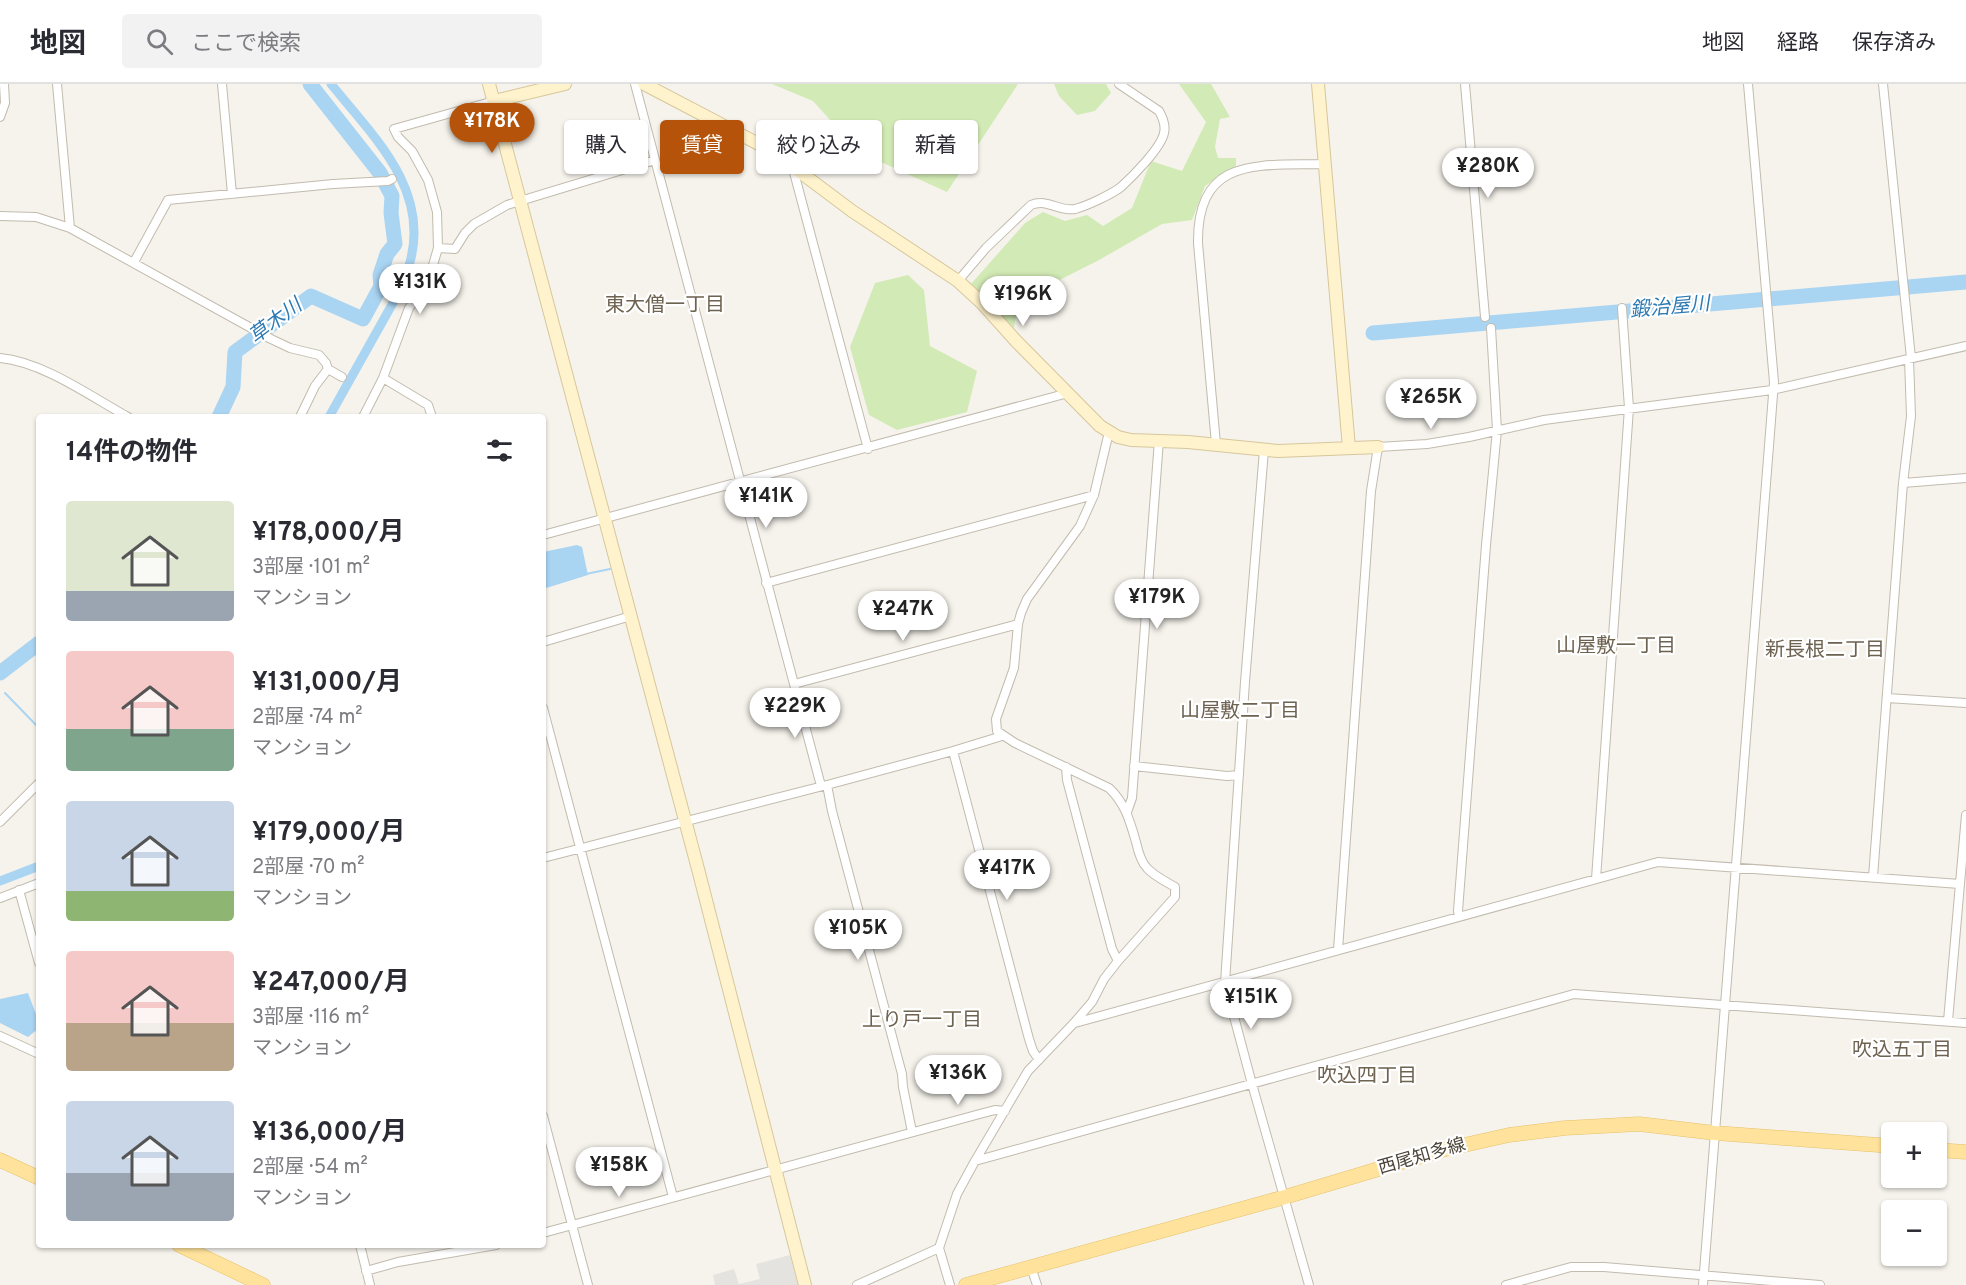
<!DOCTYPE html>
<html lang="ja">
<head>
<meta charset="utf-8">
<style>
	:root { --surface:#fff; --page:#f2f2f3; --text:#2b2b33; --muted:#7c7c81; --line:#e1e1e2; --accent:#b45309 }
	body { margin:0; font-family:Overpass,"Noto Sans JP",sans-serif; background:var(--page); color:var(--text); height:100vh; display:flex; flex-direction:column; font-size:22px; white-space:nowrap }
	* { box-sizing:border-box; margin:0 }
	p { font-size:20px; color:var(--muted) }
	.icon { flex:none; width:33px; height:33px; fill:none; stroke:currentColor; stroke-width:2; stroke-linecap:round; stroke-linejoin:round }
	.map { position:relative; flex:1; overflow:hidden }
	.drawer { position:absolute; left:36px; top:330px; width:510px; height:834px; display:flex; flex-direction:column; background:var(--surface); border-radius:6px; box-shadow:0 2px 4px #0004 }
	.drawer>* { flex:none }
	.hud { position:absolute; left:564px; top:36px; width:570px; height:54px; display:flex; gap:12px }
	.buttons { position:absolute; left:1881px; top:1038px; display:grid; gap:12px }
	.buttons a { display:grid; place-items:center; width:66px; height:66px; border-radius:6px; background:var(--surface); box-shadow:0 2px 4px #0004; font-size:30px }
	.price { position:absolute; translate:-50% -51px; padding:0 14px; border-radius:21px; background:#fff; color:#222; font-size:20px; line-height:39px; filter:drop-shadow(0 2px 3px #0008) }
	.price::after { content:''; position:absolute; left:50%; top:36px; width:18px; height:14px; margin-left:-9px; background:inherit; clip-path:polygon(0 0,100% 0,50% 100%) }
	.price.on { background:var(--accent); color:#fff }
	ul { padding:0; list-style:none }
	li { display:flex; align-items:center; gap:18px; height:150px; padding:0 30px }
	li span { display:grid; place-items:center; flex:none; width:168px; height:120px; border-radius:6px; color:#555 }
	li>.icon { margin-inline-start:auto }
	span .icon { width:72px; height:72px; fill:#fffc; stroke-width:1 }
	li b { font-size:26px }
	h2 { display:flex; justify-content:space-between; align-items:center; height:72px; padding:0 30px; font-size:26px }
	.chip { padding:0 21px; border-radius:6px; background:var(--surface); box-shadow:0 2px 4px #0004; font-size:21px; line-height:54px }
	.chip.on { background:var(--accent); color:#fff }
	header { display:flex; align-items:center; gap:36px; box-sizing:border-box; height:84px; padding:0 30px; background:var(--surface); border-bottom:2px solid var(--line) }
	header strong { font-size:28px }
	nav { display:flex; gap:33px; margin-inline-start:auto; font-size:21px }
	.search { width:420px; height:54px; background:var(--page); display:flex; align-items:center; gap:15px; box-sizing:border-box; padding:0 21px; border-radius:6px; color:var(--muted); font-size:22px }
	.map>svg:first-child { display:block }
	.green { fill:#d2eab5 }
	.parking { fill:#e5e3e0 }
	.water { fill:#a9d4f2 }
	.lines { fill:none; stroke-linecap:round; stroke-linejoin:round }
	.stream { stroke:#a9d4f2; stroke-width:2 }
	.canal { stroke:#a9d4f2; stroke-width:9 }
	.river { stroke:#a9d4f2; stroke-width:15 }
	.street-casing { stroke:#c2bbae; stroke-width:10 }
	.secondary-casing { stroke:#d6c79b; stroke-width:14 }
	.primary-casing { stroke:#e6c16a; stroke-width:15 }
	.street { stroke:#fff; stroke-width:8 }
	.secondary { stroke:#fff3cd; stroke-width:12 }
	.primary { stroke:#ffe39c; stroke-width:14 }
	.labels { text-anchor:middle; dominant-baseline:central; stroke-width:4.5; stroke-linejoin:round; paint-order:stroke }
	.street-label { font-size:18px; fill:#4b4439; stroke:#fff }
	.neighbourhood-label { font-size:20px; fill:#6e6250; stroke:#fff }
	.water-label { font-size:20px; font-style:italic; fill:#2e7ab2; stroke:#fff }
</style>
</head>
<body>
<header>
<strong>地図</strong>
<div class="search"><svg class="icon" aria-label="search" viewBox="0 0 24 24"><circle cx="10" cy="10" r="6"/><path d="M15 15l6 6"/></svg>ここで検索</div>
<nav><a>地図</a><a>経路</a><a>保存済み</a></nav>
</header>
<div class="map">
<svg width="1966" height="1201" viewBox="0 0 1966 1201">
	<rect width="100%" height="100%" fill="#f6f3ec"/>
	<path class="green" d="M772 0H1018L947 108 859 68 813 17Z
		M1054 0H1106L1111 9 1095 27 1077 31 1059 12Z
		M1179 0H1211L1230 33 1220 35 1215 63 1218 74H1236V82L1205 102 1192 136 1162 140 1099 176 1018 217 1014 244 971 200 1025 139 1043 128 1065 137 1087 131 1103 142 1132 124 1151 77 1182 87 1206 38Z
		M908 191 924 206 930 262 977 287 967 328 897 346 869 331 850 263 875 199Z"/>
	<path class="parking" d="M790 1171 798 1201H715L713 1191 734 1185 739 1200 760 1195 756 1180Z"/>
	<path class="water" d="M577 461 582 463 588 491 543 505V468Z
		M28 909 39 938V944L28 953 0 939V915Z"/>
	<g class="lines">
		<path class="stream" d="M586 490 610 485
			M5 609 39 644"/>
		<path class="canal" d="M329 333 394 217C400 204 407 192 410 178 430 105 373 52 331 0
			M0 797 39 782"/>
		<path class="river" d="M1373 249 1966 198
			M219 333 233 303 235 268 311 212 363 235 381 202 380 191 387 170 395 160 391 129 392 112 380 89 310 0
			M0 589 39 559"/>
		<defs>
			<path id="street" d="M57 0 70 144
				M222 0 232 110
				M635 0 821 702
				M1465 0 1485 233
				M1883 0 1911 274
				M0 33 5 19 4 0
				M792 81 868 365
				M0 132 36 133 70 144 271 255 290 264 319 271 326 279 328 285 315 302 300 333
				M438 164 455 165 465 149 474 140 507 121 655 76
				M134 178 168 116 333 100 388 97 392 95
				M958 197 986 164 1031 121C1047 114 1059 128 1075 125 1087 122 1112 110 1121 103 1133 92 1161 64 1164 49 1166 41 1163 34 1159 27L1119 0
				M0 274C43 278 90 312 128 333
				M328 285 342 293
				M383 294 428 321 432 333
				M363 333 383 294 409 224 428 198 438 164 437 128 428 96 412 67 398 53 394 45 494 17
				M1216 360 1198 159C1197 71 1259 82 1325 80
				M1264 366 1245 598 1225 899 1252 1000 1309 1201
				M1903 399 1966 394
				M543 451 1068 309
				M766 499 1094 411
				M543 558 631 532
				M794 600 1018 540
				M1887 614 1966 619
				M543 624 673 1113
				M953 667 1029 955 1033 967 1039 976
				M1134 682 1227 692 1239 691
				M1066 683 1067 696 1112 865 1118 877
				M827 701 832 727 902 990 903 1003 912 1048
				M1127 728 1132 714 1159 356
				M0 738 39 699
				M543 774 827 701 953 667 1002 652
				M1873 793 1903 399 1911 332 1909 275
				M1596 795 1629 324 1622 224
				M19 806 39 879
				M0 814 39 799
				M1459 832 1458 827 1486 461 1497 346 1491 244
				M1338 866 1371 407 1378 363 1427 360 1469 353 1544 336 1772 306 1966 262
				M1948 937 1966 731
				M1075 939 1658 778 1960 800
				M0 952 39 970
				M543 1032 588 1201
				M975 1077 1574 910 1966 939
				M543 1149 976 1031 995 1026 1005 1027
				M360 1161 370 1201
				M1031 1183 1037 1201
				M366 1187 398 1178 496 1161
				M857 1201 939 1164
				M950 1201 939 1164 957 1110 975 1077 1028 987 1074 939 1092 918 1104 895 1118 877 1175 813V803C1165 797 1154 792 1147 784 1141 778 1138 767 1136 758 1130 737 1125 719 1109 704L1015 659 997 647 996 635 1014 584 1018 540 1021 529 1027 515 1080 442 1094 411 1109 348
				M1506 1201 1571 1183H1604L1820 1201
				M1703 1201 1774 298 1748 0"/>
			<path id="secondary" d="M489 0 698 785 805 1201
				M644 0 772 67 852 127 958 197 982 219 1016 257 1100 342 1118 353 1131 356 1188 358 1278 367 1378 363
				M1318 0 1349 364
				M494 17 565 0"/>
			<path id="primary" d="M1936 1066 1966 1068
				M0 1076 39 1094
				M179 1161 263 1201
				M966 1201 1285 1113 1442 1066 1509 1051 1565 1044 1639 1040 1715 1049 1892 1062"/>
		</defs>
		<use href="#street" class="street-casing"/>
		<use href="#secondary" class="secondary-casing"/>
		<use href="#primary" class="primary-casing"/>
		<use href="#street" class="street"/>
		<use href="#secondary" class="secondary"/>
		<use href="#primary" class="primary"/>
	</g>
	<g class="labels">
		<g class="street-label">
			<text transform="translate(1422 1073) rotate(-16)">西尾知多線</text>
		</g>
		<g class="neighbourhood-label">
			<text x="665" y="222">東大僧一丁目</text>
			<text x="1616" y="563">山屋敷一丁目</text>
			<text x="1825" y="567">新長根二丁目</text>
			<text x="1240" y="628">山屋敷二丁目</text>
			<text x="922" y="937">上り戸一丁目</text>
			<text x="1902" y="967">吹込五丁目</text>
			<text x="1367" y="993">吹込四丁目</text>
		</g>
		<g class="water-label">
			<text transform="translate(1670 224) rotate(-5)">鍛治屋川</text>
			<text transform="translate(276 238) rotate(-37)">草木川</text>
		</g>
	</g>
</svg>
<div class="buttons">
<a>+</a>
<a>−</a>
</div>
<b class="price on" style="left:492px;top:70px">¥178K</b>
<b class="price" style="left:1488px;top:115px">¥280K</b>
<b class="price" style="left:420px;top:231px">¥131K</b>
<b class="price" style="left:1023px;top:243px">¥196K</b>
<b class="price" style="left:1431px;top:346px">¥265K</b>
<b class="price" style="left:766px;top:445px">¥141K</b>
<b class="price" style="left:1157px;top:546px">¥179K</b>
<b class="price" style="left:903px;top:558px">¥247K</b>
<b class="price" style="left:795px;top:655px">¥229K</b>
<b class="price" style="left:1007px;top:817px">¥417K</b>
<b class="price" style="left:858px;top:877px">¥105K</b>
<b class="price" style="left:1251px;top:946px">¥151K</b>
<b class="price" style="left:958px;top:1022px">¥136K</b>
<b class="price" style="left:619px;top:1114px">¥158K</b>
<div class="hud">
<a class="chip">購入</a>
<a class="chip on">賃貸</a>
<a class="chip">絞り込み</a>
<a class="chip">新着</a>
</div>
<section class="drawer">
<h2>14件の物件<svg class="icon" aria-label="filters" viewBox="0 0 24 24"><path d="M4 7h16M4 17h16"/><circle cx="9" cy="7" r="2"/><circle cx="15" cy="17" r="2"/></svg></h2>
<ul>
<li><span style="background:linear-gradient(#dfe7d0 75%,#9aa5b1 0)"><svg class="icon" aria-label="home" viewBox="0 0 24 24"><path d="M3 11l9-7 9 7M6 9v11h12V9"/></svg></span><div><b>¥178,000/月</b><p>3部屋 · 101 m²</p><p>マンション</p></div></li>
<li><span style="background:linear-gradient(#f6c9c9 65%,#7fa58c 0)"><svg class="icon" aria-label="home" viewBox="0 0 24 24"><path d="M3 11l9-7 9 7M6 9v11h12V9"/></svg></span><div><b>¥131,000/月</b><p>2部屋 · 74 m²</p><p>マンション</p></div></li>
<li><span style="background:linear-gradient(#c9d6e8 75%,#8fb573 0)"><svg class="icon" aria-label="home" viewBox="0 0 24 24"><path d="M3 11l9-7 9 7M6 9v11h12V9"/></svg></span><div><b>¥179,000/月</b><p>2部屋 · 70 m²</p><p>マンション</p></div></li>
<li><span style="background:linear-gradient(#f6c9c9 60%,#b9a48a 0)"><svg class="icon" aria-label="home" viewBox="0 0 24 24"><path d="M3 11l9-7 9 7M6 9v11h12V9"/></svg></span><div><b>¥247,000/月</b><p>3部屋 · 116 m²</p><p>マンション</p></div></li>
<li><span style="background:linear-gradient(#c9d6e8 60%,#9aa5b1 0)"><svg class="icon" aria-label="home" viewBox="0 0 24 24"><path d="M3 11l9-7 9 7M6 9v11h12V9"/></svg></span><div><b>¥136,000/月</b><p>2部屋 · 54 m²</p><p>マンション</p></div></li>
</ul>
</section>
</div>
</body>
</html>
